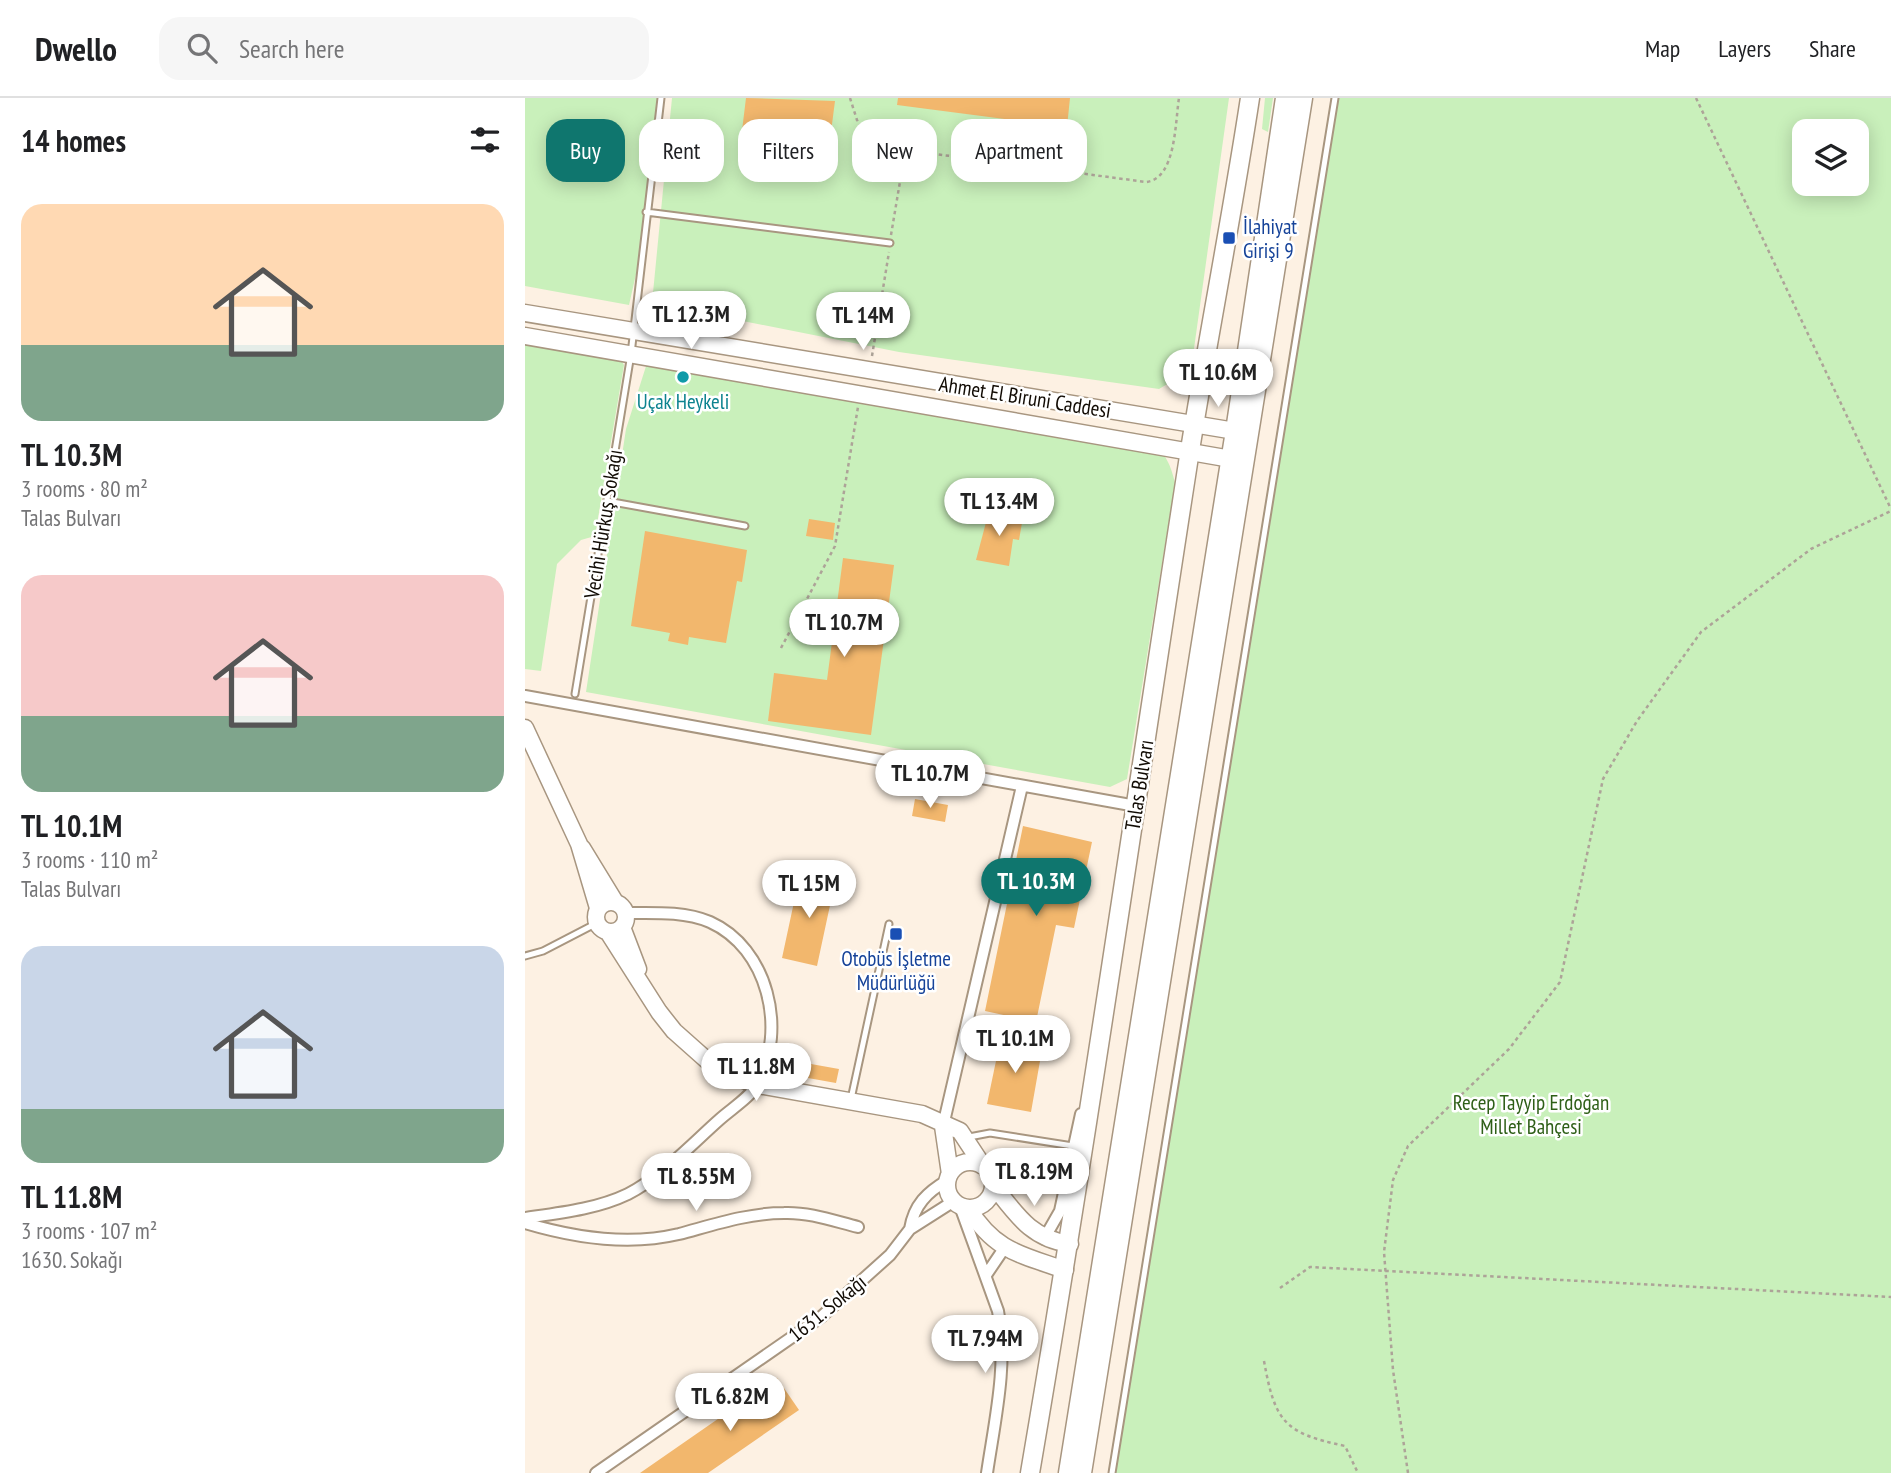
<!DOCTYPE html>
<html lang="en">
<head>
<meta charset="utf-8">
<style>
	:root { --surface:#fff; --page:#f6f6f6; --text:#202124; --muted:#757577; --line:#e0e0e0; --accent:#0f766e }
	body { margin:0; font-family:"PT Sans Narrow",sans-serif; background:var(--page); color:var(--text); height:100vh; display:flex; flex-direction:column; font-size:26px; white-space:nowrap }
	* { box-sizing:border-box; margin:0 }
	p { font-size:23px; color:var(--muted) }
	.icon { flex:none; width:38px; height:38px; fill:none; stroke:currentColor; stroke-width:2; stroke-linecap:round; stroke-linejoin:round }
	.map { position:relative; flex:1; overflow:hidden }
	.details { display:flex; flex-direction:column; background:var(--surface); width:525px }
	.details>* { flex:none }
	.hud { position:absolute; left:21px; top:21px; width:665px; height:63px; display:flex; gap:14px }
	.tools { position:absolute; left:1267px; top:21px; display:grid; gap:14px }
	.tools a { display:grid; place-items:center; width:77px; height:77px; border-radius:14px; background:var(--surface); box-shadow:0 4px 18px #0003; font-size:35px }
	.price { position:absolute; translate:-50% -60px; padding:0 16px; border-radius:24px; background:#fff; color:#222; font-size:23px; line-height:46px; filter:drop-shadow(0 2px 4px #0008) }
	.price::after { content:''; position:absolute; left:50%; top:42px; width:21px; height:16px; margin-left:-10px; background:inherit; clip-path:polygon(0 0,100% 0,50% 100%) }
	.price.active { background:var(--accent); color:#fff }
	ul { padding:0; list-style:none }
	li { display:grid; align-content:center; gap:14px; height:371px; padding:0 21px }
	li span { display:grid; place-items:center; height:217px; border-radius:21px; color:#555 }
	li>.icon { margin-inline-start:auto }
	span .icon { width:126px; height:126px; fill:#fffc; stroke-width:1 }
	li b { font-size:30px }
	h2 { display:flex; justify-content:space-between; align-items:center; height:84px; padding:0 21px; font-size:30px }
	.chip { padding:0 24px; border-radius:21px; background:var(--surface); box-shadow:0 4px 18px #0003; font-size:24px; line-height:63px }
	.chip.active { background:var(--accent); color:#fff }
	header { display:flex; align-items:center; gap:42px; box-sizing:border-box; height:98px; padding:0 35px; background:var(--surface); border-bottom:2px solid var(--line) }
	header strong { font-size:33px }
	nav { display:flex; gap:38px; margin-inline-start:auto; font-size:24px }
	.search { width:490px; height:63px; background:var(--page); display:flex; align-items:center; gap:18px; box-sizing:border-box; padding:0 24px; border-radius:21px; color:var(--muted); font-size:26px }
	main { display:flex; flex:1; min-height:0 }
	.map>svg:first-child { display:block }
	.green { fill:#c9f0bb; fill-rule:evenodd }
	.building { fill:#f2b76d }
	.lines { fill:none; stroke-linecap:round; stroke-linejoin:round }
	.lane-casing { stroke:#a89680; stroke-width:9 }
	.street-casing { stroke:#a89680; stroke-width:14 }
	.secondary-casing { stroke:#a89680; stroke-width:19 }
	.primary-casing { stroke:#a89680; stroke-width:21 }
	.path { stroke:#ada398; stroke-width:2.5; stroke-dasharray:3.5 3.5; stroke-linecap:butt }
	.lane { stroke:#fff; stroke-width:5 }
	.street { stroke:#fff; stroke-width:10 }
	.secondary { stroke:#fff; stroke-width:16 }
	.primary { stroke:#fff; stroke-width:18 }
	.transit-dot { fill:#1a4fb4; stroke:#fff; stroke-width:2.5 }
	.culture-dot { fill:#0f9aa8; stroke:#fff; stroke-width:2.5 }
	.labels { text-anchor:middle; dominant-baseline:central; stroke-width:5; stroke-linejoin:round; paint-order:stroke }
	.transit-label { font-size:21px; fill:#164399; stroke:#fff; text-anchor:start }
	.street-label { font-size:21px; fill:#110b04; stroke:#fff }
	.culture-label { font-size:21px; fill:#0d838f; stroke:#fff }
	.park-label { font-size:21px; fill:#2e5f17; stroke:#fff }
</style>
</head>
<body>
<header>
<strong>Dwello</strong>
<div class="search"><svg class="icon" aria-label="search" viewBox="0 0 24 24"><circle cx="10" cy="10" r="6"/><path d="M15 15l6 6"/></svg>Search here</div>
<nav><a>Map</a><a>Layers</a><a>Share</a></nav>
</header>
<main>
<section class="details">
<h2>14 homes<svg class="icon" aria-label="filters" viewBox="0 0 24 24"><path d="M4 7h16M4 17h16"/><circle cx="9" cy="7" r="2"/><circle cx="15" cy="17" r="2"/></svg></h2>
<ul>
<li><span style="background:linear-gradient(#ffd9b3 65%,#7fa58c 0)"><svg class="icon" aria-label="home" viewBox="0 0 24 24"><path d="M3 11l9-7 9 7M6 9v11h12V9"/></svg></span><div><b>TL 10.3M</b><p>3 rooms · 80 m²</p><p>Talas Bulvarı</p></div></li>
<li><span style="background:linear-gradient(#f6c9c9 65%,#7fa58c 0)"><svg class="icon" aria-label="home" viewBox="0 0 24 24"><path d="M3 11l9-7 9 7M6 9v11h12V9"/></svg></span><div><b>TL 10.1M</b><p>3 rooms · 110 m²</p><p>Talas Bulvarı</p></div></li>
<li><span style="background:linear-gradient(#c9d6e8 75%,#7fa58c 0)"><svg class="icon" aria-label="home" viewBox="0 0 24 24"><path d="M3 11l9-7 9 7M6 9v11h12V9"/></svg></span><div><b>TL 11.8M</b><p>3 rooms · 107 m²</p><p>1630. Sokağı</p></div></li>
</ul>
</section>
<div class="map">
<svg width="1366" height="1375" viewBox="0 0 1366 1375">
	<rect width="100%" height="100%" fill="#fdf1e3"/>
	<path class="green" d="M0 0H133L114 163 104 207 0 188Z
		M147 0H704L666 272 634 291 374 254 127 205Z
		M740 0H748L743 34 737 31Z
		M806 0H1366V1375H583ZM1279 33H1332V86H1279Z
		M0 233 89 250 99 267 70 438 56 442 32 466 16 573 0 571Z
		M133 257 358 292V301L610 335C634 346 644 358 650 385L602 681 585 689 61 594 101 331 123 262Z"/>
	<path class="building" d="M221 0 310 3 303 57 235 48V51L215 49Z
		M373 0H545L542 29 372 7Z
		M464 413 498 419 494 442 488 441 484 468 451 462Z
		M284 421 310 425 308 442 281 438Z
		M120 433 222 452 217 484 212 483 201 545 164 539 163 547 143 543 145 535 106 528Z
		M318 460 369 467 346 637 243 623 249 575 302 582Z
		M390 701 423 707 420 724 387 718Z
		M498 728 567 744 549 830 531 827 511 924 460 913Z
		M275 776 310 784 292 868 257 860Z
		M476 939 518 946 506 1014 462 1006Z
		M286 966 314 971 311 985 283 980Z
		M252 1280 274 1312 183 1375H115Z"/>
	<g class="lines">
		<defs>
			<path id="lane" d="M121 114 365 145
				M82 403 220 428
				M50 596 106 256 136 0
				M0 858 18 853 72 825
				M326 1001 364 826
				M444 1039 465 1035 548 1048
				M587 1375 810 0"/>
			<path id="street" d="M0 598 611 708
				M418 1028 497 688
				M435 1108 473 1213C483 1266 470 1321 462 1375
				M0 1120C35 1115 72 1111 103 1096 135 1080 168 1045 194 1022 206 1011 226 999 233 985 262 931 243 850 185 824 159 813 128 815 100 815
				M0 1125C50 1140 103 1148 154 1136 188 1127 223 1115 259 1115 284 1114 309 1123 333 1129
				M385 1131C389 1107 402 1094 423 1082
				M519 1141 535 1113 556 1016
				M461 1177 480 1149
				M71 1375 296 1219 365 1157 385 1131 429 1103"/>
			<path id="secondary" d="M0 215 710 333
				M0 238 706 361
				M0 630 54 746 73 810
				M57 750 90 804
				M71 819a15 15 0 1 1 30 0a15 15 0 1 1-30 0Z
				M97 829 113 871
				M83 834 134 914 149 933 185 965 205 977 233 987 397 1016 435 1033 458 1068
				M418 1028 425 1076
				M422 1087a23 23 0 1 1 46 0a23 23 0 1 1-46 0Z
				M468 1087C491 1116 506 1141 545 1146
				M443 1110C470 1153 494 1156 540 1172"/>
			<path id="primary" d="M505 1375C563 1035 612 693 665 352 684 234 707 118 725 0
				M543 1375 710 333 760 0
				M557 1375 778 0"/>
		</defs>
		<use href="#lane" class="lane-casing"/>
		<use href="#street" class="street-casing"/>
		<use href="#secondary" class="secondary-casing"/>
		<use href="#primary" class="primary-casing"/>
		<path class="path" d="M325 0 332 22 350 48 621 84C651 81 650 25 654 0
			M1171 0 1366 411
			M366 137 380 54
			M347 258 364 154
			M256 550 310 448 333 309
			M755 1190 785 1169 1366 1199
			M739 1263C750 1324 759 1335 820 1348L833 1375
			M883 1375 868 1272 859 1154 868 1082 883 1048 984 951 1035 884 1078 681 1112 623 1176 534 1286 451 1366 413"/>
		<use href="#lane" class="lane"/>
		<use href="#street" class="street"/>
		<use href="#secondary" class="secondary"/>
		<use href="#primary" class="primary"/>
	</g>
	<g class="transit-dot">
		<rect x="697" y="133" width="14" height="14" rx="3.5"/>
		<rect x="364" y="829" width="14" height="14" rx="3.5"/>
	</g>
	<circle class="culture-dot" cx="158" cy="279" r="7"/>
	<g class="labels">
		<g class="transit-label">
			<text x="718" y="128">İlahiyat<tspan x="718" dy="24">Girişi 9</tspan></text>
			<text x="371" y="860" text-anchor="middle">Otobüs İşletme<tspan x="371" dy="24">Müdürlüğü</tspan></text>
		</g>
		<g class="street-label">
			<text transform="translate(500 299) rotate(9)">Ahmet El Biruni Caddesi</text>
			<text transform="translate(78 426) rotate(-81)">Vecihi Hürkuş Sokağı</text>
			<text transform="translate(614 687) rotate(-81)">Talas Bulvarı</text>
			<text transform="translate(302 1210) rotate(-39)">1631. Sokağı</text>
		</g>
		<g class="culture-label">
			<text x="158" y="303">Uçak Heykeli</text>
		</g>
		<g class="park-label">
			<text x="1006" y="1004">Recep Tayyip Erdoğan<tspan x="1006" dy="24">Millet Bahçesi</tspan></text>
		</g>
	</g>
</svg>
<div class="tools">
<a><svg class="icon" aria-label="layers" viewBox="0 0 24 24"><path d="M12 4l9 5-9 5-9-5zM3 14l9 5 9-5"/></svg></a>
</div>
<b class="price" style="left:166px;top:253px">TL 12.3M</b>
<b class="price" style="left:338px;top:254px">TL 14M</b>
<b class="price" style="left:693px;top:311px">TL 10.6M</b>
<b class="price" style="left:474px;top:440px">TL 13.4M</b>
<b class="price" style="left:319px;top:561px">TL 10.7M</b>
<b class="price" style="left:405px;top:712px">TL 10.7M</b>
<b class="price active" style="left:511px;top:820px">TL 10.3M</b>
<b class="price" style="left:284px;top:822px">TL 15M</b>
<b class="price" style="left:490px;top:977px">TL 10.1M</b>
<b class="price" style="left:231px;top:1005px">TL 11.8M</b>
<b class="price" style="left:509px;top:1110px">TL 8.19M</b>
<b class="price" style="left:171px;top:1115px">TL 8.55M</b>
<b class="price" style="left:460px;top:1277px">TL 7.94M</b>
<b class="price" style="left:205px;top:1335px">TL 6.82M</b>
<div class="hud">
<a class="chip active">Buy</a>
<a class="chip">Rent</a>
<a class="chip">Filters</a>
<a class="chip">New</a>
<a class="chip">Apartment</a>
</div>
</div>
</main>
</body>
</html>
